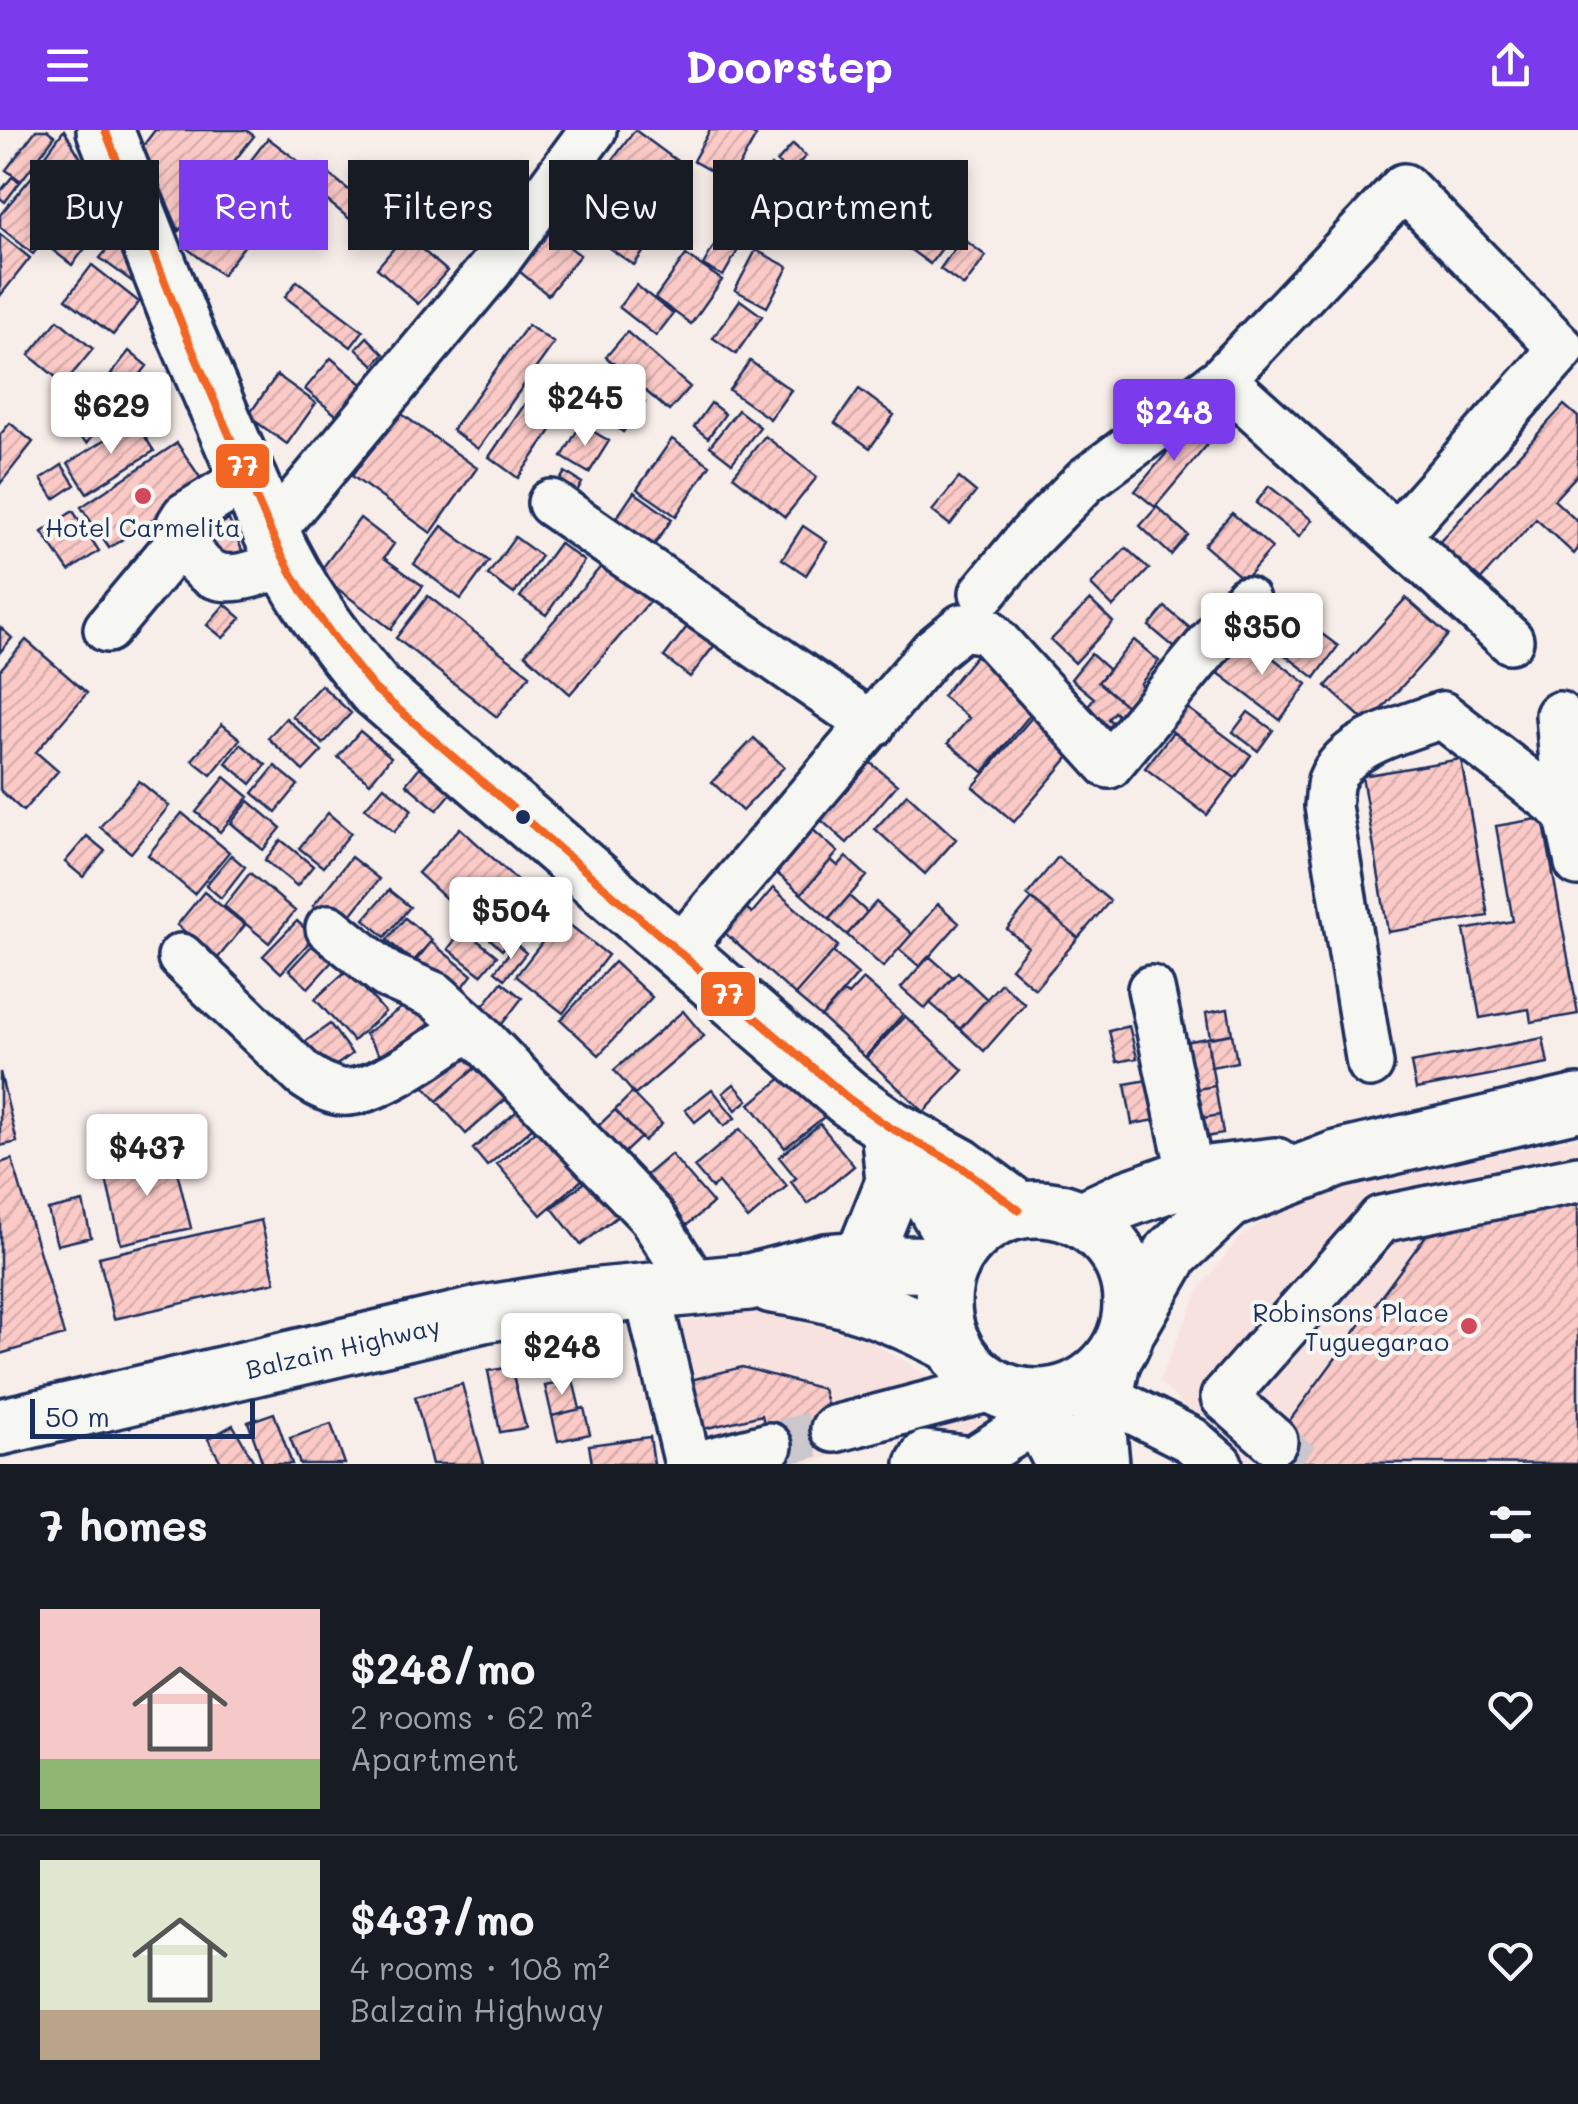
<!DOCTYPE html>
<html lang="en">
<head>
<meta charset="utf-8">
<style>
	:root { --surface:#171b24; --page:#20242c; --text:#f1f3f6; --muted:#9ea1a6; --line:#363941; --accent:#7c3aed }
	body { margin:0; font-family:Mali,sans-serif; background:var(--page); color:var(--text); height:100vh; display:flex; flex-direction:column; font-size:38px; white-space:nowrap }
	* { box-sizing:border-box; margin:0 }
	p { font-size:32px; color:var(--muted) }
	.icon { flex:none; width:55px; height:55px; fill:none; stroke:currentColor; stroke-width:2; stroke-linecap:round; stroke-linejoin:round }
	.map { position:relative; height:1334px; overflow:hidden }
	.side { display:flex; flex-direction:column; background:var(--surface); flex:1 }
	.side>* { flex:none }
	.banner { position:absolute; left:30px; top:30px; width:1000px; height:90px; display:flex; gap:20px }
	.scale { position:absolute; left:30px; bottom:25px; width:225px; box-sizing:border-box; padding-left:10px; border:5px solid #1b2f5e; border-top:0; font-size:28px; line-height:35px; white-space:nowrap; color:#1b2f5e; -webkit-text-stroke:8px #f6f6f2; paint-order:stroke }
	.price { position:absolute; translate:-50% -85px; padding:0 22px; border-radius:10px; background:#fff; color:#222; font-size:32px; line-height:65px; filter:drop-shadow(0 2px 5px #0008) }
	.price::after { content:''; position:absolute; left:50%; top:60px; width:30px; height:22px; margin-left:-15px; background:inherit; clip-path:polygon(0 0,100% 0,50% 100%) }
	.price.on { background:var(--accent); color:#fff }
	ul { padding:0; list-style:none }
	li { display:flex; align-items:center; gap:30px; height:250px; padding:0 40px }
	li+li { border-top:2px solid var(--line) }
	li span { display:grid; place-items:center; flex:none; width:280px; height:200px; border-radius:0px; color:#555 }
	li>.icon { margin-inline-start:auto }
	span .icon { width:120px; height:120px; fill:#fffc; stroke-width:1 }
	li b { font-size:42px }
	h2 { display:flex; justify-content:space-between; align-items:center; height:120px; padding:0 40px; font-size:42px }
	.tag { padding:0 35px; border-radius:0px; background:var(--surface); box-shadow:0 5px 15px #0003; font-size:35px; line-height:90px }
	.tag.on { background:var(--accent); color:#fff }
	header { display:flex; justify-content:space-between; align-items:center; height:130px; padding:0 40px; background:var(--accent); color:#fff; font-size:45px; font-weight:700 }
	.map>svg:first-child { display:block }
	.built { fill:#f8e2df }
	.building { fill:url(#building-hatch); stroke:#1b2f5e; stroke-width:2.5 }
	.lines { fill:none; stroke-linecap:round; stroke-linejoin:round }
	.minor-tunnel { stroke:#cbc7cd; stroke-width:45; stroke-dasharray:45 22; stroke-linecap:butt }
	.minor-casing { stroke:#1b2f5e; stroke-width:52 }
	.major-casing { stroke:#1b2f5e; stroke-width:62 }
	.highway-casing { stroke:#1b2f5e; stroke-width:62 }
	.minor { stroke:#f6f6f2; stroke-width:45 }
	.major { stroke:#f6f6f2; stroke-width:55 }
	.highway { stroke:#f6f6f2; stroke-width:55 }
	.bus-1-casing { stroke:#f6f6f2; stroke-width:15 }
	.bus-1 { stroke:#f26522; stroke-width:8 }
	.poi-dot { fill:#d1495b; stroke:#f6f6f2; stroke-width:4 }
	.bus-dot { fill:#1b2f5e; stroke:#f6f6f2; stroke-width:4 }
	.labels { text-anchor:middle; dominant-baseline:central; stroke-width:8; stroke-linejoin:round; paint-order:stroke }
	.poi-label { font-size:25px; fill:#1b2f5e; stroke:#f6f6f2 }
	.street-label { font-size:25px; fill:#1b2f5e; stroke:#f6f6f2 }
	.line-badge { stroke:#f6f6f2; stroke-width:4 }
	.badge-label { font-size:28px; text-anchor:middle; font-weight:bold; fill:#fff }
</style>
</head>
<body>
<header><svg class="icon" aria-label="menu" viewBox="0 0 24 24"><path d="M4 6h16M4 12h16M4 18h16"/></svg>Doorstep<svg class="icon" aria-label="share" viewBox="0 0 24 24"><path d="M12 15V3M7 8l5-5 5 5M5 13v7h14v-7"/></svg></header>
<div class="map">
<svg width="1578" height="1334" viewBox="0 0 1578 1334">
	<defs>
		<pattern id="building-hatch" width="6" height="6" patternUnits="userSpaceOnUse" patternTransform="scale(2.5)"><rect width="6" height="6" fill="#fbcac7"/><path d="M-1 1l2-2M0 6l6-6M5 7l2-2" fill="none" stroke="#d7aead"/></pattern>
	</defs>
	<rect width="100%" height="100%" fill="#f7ede9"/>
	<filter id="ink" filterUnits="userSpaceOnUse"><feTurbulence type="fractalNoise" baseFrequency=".01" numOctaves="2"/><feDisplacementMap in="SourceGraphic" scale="20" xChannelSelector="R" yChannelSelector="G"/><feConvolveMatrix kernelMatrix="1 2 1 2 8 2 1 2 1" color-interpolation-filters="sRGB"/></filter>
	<g filter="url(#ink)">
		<path class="built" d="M1578 1008V1334H1244L1159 1251 1200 1158 1239 1108 1286 1077 1367 1051Z
			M756 1177 866 1210 908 1233 983 1287 1007 1334 926 1302 803 1334H661L632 1203Z"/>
		<path class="building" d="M36 0H47L55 6 21 51 6 40Z
			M64 0 83 32 64 57 37 37Z
			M155 0H246L254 6 179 101 143 16Z
			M635 0 688 39 645 98 624 82 638 63 606 39Z
			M710 0H745L756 6 730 52 693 31Z
			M268 8 302 34 276 69 241 43Z
			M793 14 806 26 789 43 777 32Z
			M318 35 396 98 382 115 304 52Z
			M771 36 795 54 781 71 758 52Z
			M35 43 73 74 33 124 0 97V85Z
			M12 47 20 52 5 72 0 68V62Z
			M836 48 865 69 845 97 816 77Z
			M451 49 495 83 469 115 426 81Z
			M234 50 272 80 222 145 184 116Z
			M94 54 112 82 100 89 82 61Z
			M77 75 103 96 72 135 46 115Z
			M925 80 954 103 930 134 900 112Z
			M622 94 649 114 634 135 606 116Z
			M122 102 148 163 100 128Z
			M550 102 580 125 548 165 519 141Z
			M0 104 30 128 0 166Z
			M405 105 447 141 418 174 377 138Z
			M962 108 986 126 964 156 940 139Z
			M718 109 738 120 723 146 703 135Z
			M756 120 788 137 767 177 735 160Z
			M686 125 722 150 691 194 655 168Z
			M92 135 139 172 113 205 66 169Z
			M297 151 363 201 351 217 285 167Z
			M636 155 673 184 656 206 619 177Z
			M740 170 762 186 736 224 713 208Z
			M58 190 93 219 64 254 29 225Z
			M528 195 554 213 478 319 452 300Z
			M627 202 690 257 669 281 606 227Z
			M367 207 384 224 374 235 356 219Z
			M129 221 147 236 130 258 111 244Z
			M331 228 362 254 336 285 305 259Z
			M750 231 791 260 770 289 729 260Z
			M598 238 645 272 623 302 577 267Z
			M277 245 316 273 287 314 248 286Z
			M110 247 125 260 110 277 94 264Z
			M859 259 894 285 870 318 835 293Z
			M533 262 563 283 518 348 489 327Z
			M90 268 110 284 87 313 68 297Z
			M711 273 725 284 708 308 694 297Z
			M1564 275 1578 287V344L1554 370 1578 392V419L1574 424 1536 389 1476 455 1435 417Z
			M738 280 760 297 732 333 710 316Z
			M399 282 477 338 431 403 352 346Z
			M135 291 154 321 87 363 68 333Z
			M1193 291 1213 308 1155 377 1135 361Z
			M10 293 33 312 0 354V305Z
			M581 294 609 311 589 343 562 327Z
			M765 306 817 347 785 387 733 346Z
			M672 309 710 335 676 386 637 359Z
			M177 313 205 355 109 418 81 377Z
			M62 335 75 355 54 369 41 349Z
			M565 342 582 353 569 374 552 363Z
			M959 348 976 362 950 395 932 381Z
			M1269 356 1312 390 1299 407 1256 373Z
			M634 362 672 389 645 428 607 402Z
			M1157 377 1188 405 1171 425 1140 396Z
			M73 381 99 421 69 441 42 402Z
			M1232 383 1272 418 1244 450 1204 415Z
			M360 388 394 414 384 428 423 456 391 499 318 444Z
			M229 390 245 427 212 441 196 403Z
			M442 396 489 431 461 469 414 434Z
			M803 396 827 412 806 445 782 429Z
			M515 407 541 426 514 464 488 445Z
			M559 413 584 431 546 485 520 467Z
			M1126 418 1149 439 1113 477 1091 455Z
			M605 432 650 471 570 564 525 524Z
			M428 466 530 545 497 587 396 508Z
			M1406 468 1448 505 1368 594 1326 556Z
			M1090 470 1113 492 1075 533 1051 510Z
			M225 474 241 488 223 508 207 495Z
			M1165 477 1204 510 1188 529 1149 496Z
			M1286 477 1338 516 1315 548 1263 508Z
			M695 486 721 507 690 547 664 527Z
			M0 497 12 508 0 522Z
			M1244 506 1307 554 1280 590 1217 542Z
			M26 510 87 563 36 622 58 641 23 681 0 660V540Z
			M1134 510 1159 531 1140 554 1152 564 1136 584 1098 552Z
			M977 524 1039 574 983 642 948 613 969 588 942 566Z
			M1091 524 1109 540 1098 552 1136 584 1128 593 1114 582 1108 589 1120 599 1098 608 1076 590 1094 568 1071 549Z
			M321 555 351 583 323 614 292 586Z
			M1177 570 1251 625 1235 648 1160 593Z
			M1039 579 1080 614 1014 692 973 657Z
			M1248 582 1273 600 1258 621 1233 602Z
			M286 588 322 621 303 641 268 608Z
			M222 594 240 609 211 645 192 630Z
			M360 601 391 627 370 653 338 627Z
			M1173 602 1235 648 1207 685 1145 638Z
			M754 608 784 637 742 681 712 652Z
			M241 614 266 635 251 654 226 633Z
			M864 627 897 655 847 713 814 684Z
			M427 628 459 654 437 680 406 654Z
			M1461 629 1488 786 1388 802 1362 646Z
			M275 636 298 655 276 682 253 663Z
			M225 647 249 667 220 702 196 682Z
			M139 651 169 676 131 723 100 697Z
			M384 656 412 680 394 702 365 678Z
			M907 664 956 709 925 744 875 699Z
			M249 671 281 698 263 720 231 693Z
			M182 683 229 722 194 764 148 725Z
			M328 683 351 703 323 737 299 718Z
			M1543 688 1578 884 1531 892 1529 879 1480 888 1464 800 1513 791 1496 696Z
			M460 698 543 774 502 820 418 743Z
			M811 698 838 722 801 764 773 740Z
			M87 706 105 721 83 747 65 732Z
			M281 710 313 736 297 756 265 730Z
			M231 725 245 737 221 768 206 755Z
			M351 727 379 749 341 798 313 776Z
			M846 727 867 746 829 789 801 764 831 730 838 736Z
			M1058 727 1110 771 1078 808 1027 765Z
			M250 743 295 781 269 813 224 776Z
			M773 758 838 816 795 865 718 797 739 772 752 783Z
			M389 760 410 777 385 807 364 789Z
			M204 762 245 795 217 829 177 795Z
			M849 766 867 782 847 805 829 789Z
			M1032 769 1078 808 1035 859 1011 838 1028 817 1007 799Z
			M876 772 912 804 883 837 847 805Z
			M938 774 959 793 920 837 899 819Z
			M405 788 432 810 413 832 387 810Z
			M561 788 608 825 563 883 516 846Z
			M297 791 314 807 281 843 263 826Z
			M463 799 497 826 481 845 448 819Z
			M320 807 338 825 308 858 289 840Z
			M431 812 472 845 453 870 411 837Z
			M516 814 526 823 505 849 495 841Z
			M833 822 858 844 821 887 795 865Z
			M929 826 953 847 925 879 901 858Z
			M614 832 652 867 599 925 561 890Z
			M347 840 385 882 353 911 315 869Z
			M958 842 987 869 960 899 930 873Z
			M863 849 903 884 865 927 821 887 844 862 848 865Z
			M502 852 522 868 499 898 479 881Z
			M1001 853 1025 874 984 921 960 899Z
			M423 862 448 898 390 939 365 904Z
			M1228 879 1232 904 1210 908 1206 883Z
			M683 881 704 906 635 965 614 940Z
			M905 886 963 940 924 982 866 928Z
			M330 894 352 924 317 949 295 919Z
			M1129 896 1137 928 1117 932 1109 901Z
			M1232 904 1237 932 1211 937 1207 908Z
			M1207 908 1215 956 1186 961 1178 913Z
			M1543 908 1548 934 1416 959 1411 933Z
			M469 918 482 932 437 971 424 956Z
			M487 928 515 961 466 1004 437 971Z
			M0 942 17 1012 0 1016Z
			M789 942 824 987 785 1018 750 974Z
			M1148 950 1156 990 1132 994 1125 954Z
			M734 954 748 970 736 980 723 963Z
			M1215 956 1220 985 1191 990 1186 961Z
			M712 959 735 988 724 996 711 979 695 992 685 980Z
			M632 963 662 994 644 1011 615 980Z
			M524 975 539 992 487 1036 473 1019Z
			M615 980 641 1007 622 1025 596 998Z
			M1220 985 1223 1004 1194 1009 1191 990Z
			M546 992 590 1043 541 1085 497 1034Z
			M820 994 854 1036 808 1074 791 1052 796 1048 779 1027Z
			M740 999 787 1056 748 1089 718 1053 712 1058 694 1037Z
			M671 1024 713 1073 680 1101 638 1052Z
			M173 1025 191 1098 121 1114 104 1040Z
			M12 1029 64 1205 0 1224V1033Z
			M594 1045 623 1082 581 1115 552 1078Z
			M1578 1056V1334L1259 1332 1444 1081Z
			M83 1072 91 1107 57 1115 48 1080Z
			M261 1090 275 1152 114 1189 99 1127Z
			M511 1237 526 1298 500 1302 488 1241Z
			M742 1237 823 1259 837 1309 771 1325 762 1285 687 1303 675 1254Z
			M573 1250 580 1279 552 1286 545 1256Z
			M462 1254 484 1334H432L415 1267Z
			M584 1278 590 1304 558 1311 552 1286Z
			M274 1283 292 1334H263L248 1292Z
			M331 1294 345 1334H300L290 1308Z
			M233 1295 255 1334H222L208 1309Z
			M650 1307 654 1334H592L589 1315Z"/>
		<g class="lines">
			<path class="minor-tunnel" d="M1274 1311 1300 1334
				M769 1316 834 1299"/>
			<defs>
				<path id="minor" d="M248 347 185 386 180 394C182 409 187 418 196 430 219 462 254 443 285 434
					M551 373 872 595
					M271 402 491 139 593 0
					M1396 406 1510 510
					M983 463 1027 410 1086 350 1222 249 1404 57 1562 219 1396 406 1222 249
					M107 499 182 409
					M1559 585 1567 682 1578 733
					M329 798 387 845 436 866 470 897
					M679 820 933 521 962 497 987 501 1109 635 1246 470
					M181 827 304 945C316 953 327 960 341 962 376 966 440 916 470 897L651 1086 696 1157
					M1151 859 1191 1046
					M1370 934 1328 676C1329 669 1329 658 1331 651 1346 611 1406 599 1442 585L1567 682
					M647 1162 688 1334
					M1106 1267 1191 1310 1219 1334
					M834 1299 995 1257
					M1274 1311 1224 1267 1381 1089 1578 1049
					M699 1334 769 1316
					M919 1334 925 1324 973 1330 1039 1288"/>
				<g id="major">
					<path d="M772 1155C842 1164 890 1182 953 1215"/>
					<path d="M1022 1266 1033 1273 1064 1334"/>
					<path id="s1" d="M0 1297 483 1184 589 1167 749 1152 826 1132 863 1129 902 1134 951 1135"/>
					<path d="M1101 1334 1098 1302 1112 1231"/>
				</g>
				<path id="highway" d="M105 0 184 200 271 402C297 461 334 510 375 559L848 968 889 997 960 1036 1019 1080
					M891 1000 960 1118
					M943 1173a94 94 0 1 1 188 0a94 94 0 1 1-188 0Z
					M1081 1090 1124 1070 1191 1046 1275 1036
					M863 1129 894 1052 889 997
					M1129 1197 1172 1123 1229 1070 1337 1029 1578 973"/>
			</defs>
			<use href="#minor" class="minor-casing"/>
			<use href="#major" class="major-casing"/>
			<use href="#highway" class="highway-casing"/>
			<use href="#minor" class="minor"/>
			<use href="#major" class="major"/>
			<use href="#highway" class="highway"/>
			<defs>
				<path id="bus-1" d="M105 0 184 200 271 402C297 461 334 510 375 559L848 968 889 997 960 1036 1019 1080"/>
			</defs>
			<use href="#bus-1" class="bus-1-casing"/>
			<use href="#bus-1" class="bus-1"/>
		</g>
	</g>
	<g class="poi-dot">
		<circle cx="143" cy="366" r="10"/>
		<circle cx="1469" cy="1196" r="10"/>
	</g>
	<circle class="bus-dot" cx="523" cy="687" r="9"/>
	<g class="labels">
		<g class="poi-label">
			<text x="143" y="397">Hotel Carmelita</text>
			<text x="1449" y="1182" text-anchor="end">Robinsons Place<tspan x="1449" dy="29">Tuguegarao</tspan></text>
		</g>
		<g class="street-label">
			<text stroke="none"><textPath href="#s1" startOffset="352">Balzain Highway</textPath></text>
		</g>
	</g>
	<g class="line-badge">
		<rect x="214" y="312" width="57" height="48" rx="10" fill="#f26522"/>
		<rect x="699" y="840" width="58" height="48" rx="10" fill="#f26522"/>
	</g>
	<g class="badge-label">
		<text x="243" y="346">77</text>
		<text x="728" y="874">77</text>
	</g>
</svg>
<div class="scale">50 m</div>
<b class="price" style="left:585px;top:319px">$245</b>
<b class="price" style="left:111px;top:327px">$629</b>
<b class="price on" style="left:1174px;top:334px">$248</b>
<b class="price" style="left:1262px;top:548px">$350</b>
<b class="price" style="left:511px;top:832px">$504</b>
<b class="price" style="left:147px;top:1069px">$437</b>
<b class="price" style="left:562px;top:1268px">$248</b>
<div class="banner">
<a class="tag">Buy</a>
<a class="tag on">Rent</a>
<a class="tag">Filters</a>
<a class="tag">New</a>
<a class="tag">Apartment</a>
</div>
</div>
<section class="side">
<h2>7 homes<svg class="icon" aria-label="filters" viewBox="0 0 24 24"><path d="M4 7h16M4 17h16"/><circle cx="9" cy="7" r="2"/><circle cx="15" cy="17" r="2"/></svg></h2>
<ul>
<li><span style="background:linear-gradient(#f6c9c9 75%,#8fb573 0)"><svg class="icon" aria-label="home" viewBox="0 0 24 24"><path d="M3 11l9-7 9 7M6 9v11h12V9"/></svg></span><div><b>$248/mo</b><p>2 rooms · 62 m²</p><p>Apartment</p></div><svg class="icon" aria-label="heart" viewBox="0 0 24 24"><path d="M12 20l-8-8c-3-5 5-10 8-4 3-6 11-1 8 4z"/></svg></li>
<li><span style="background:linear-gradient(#dfe7d0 75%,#b9a48a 0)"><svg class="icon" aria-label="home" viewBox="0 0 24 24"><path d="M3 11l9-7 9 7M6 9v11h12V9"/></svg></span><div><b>$437/mo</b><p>4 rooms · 108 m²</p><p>Balzain Highway</p></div><svg class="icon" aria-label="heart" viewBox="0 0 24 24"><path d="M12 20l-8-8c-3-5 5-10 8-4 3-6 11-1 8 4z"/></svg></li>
</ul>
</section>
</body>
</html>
